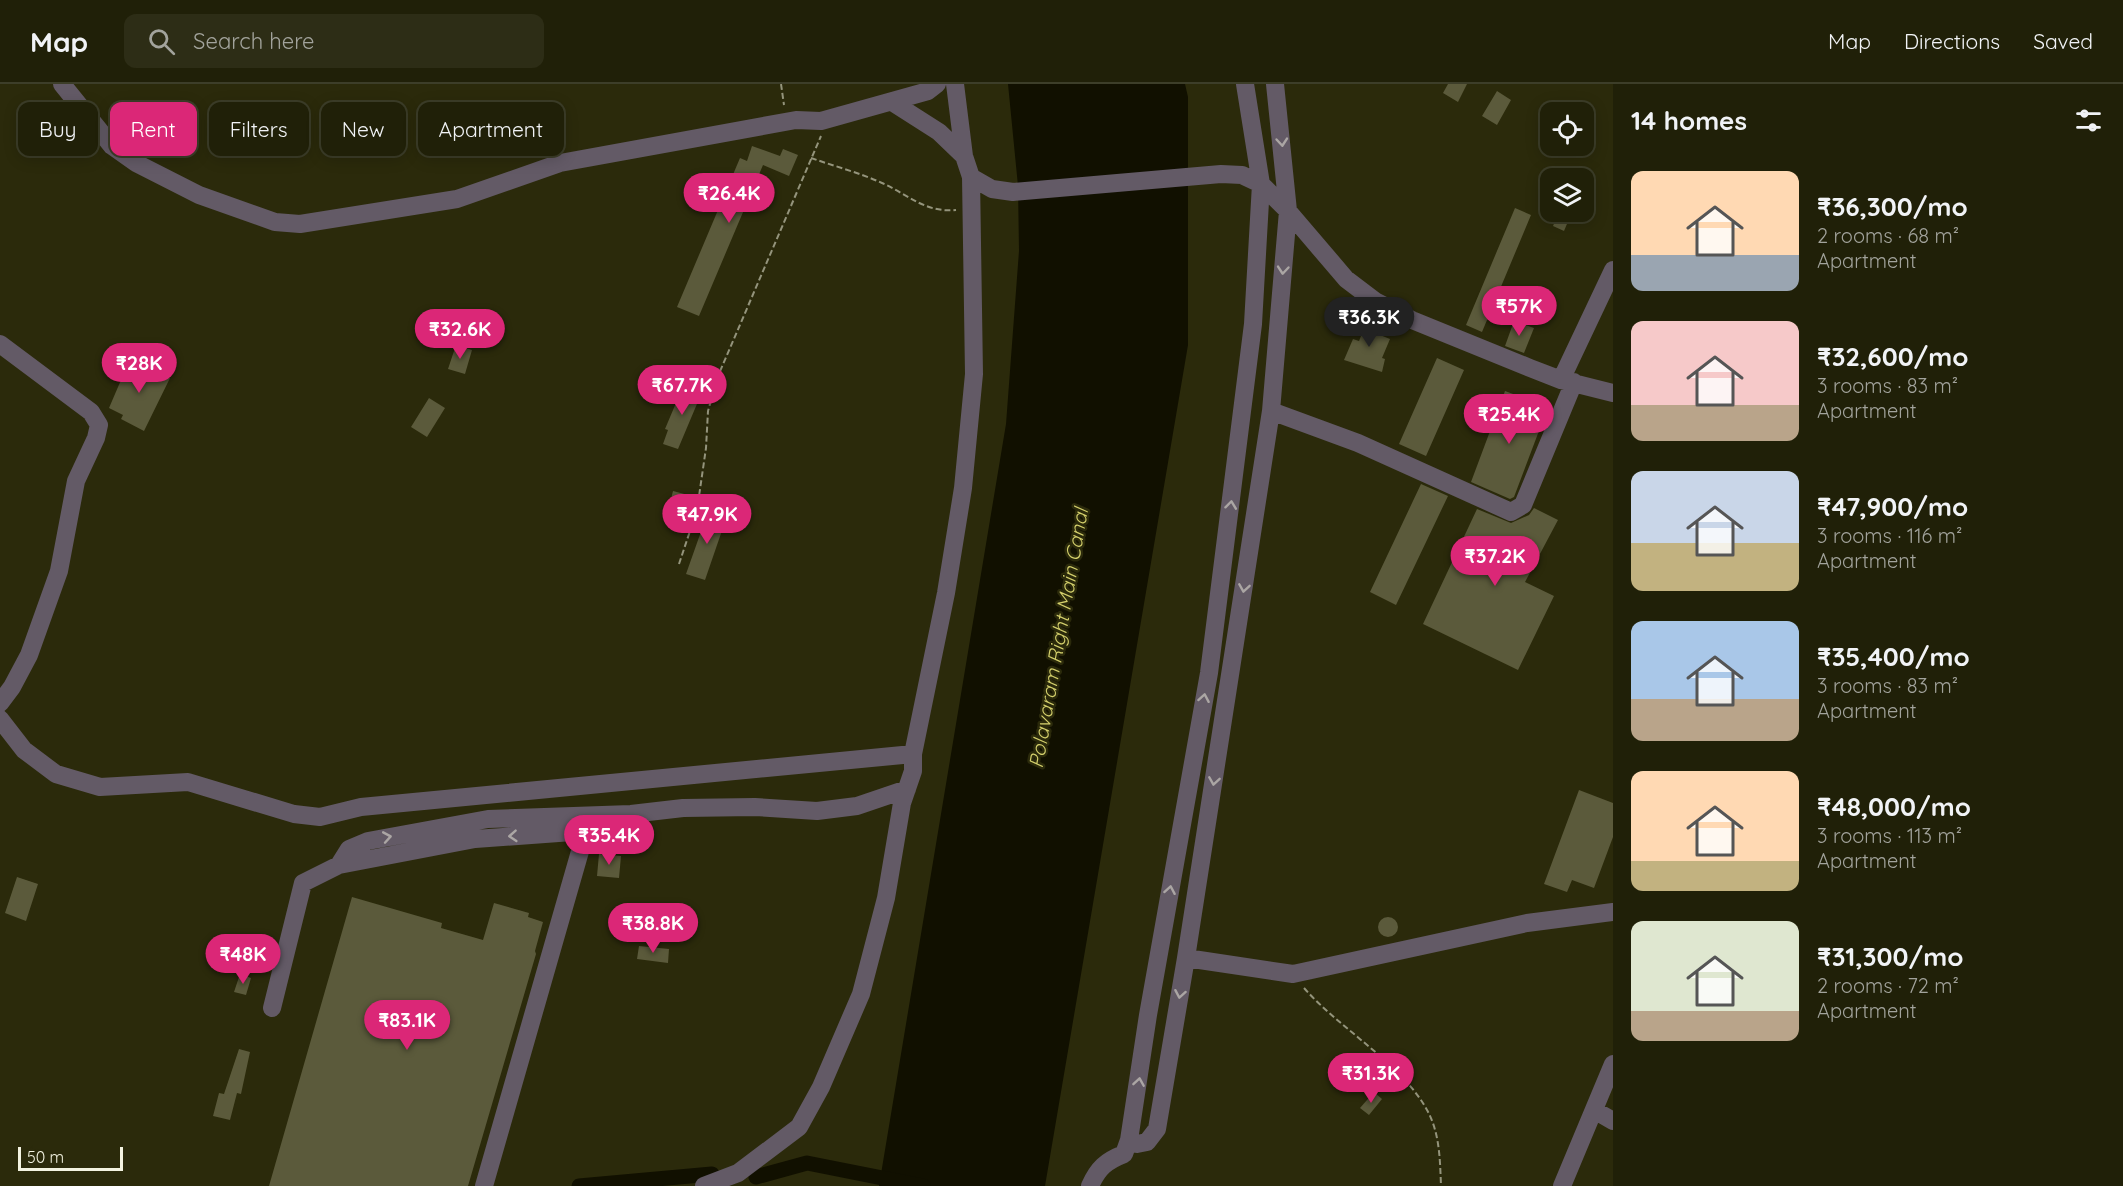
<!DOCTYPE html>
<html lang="en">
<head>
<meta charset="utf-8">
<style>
	:root { --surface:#202008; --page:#2d2d16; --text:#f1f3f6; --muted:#a2a39c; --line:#3d3e29; --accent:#db2777 }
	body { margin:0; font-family:Quicksand,sans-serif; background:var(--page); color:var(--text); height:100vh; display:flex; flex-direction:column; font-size:22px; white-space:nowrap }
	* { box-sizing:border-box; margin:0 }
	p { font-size:20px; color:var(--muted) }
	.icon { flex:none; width:33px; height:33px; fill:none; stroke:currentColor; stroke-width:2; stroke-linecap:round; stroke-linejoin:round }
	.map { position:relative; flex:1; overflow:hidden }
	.sheet { display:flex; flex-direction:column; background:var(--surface); width:510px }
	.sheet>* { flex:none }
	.hud { position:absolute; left:18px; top:18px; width:570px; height:54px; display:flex; gap:12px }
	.fabs { position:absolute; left:1540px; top:18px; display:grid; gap:12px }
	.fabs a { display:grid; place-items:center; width:54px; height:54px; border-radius:12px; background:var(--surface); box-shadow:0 3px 15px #0003,0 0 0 2px var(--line); font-size:30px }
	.scale { position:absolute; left:18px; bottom:15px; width:105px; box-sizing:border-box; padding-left:6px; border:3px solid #f3f3e1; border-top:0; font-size:16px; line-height:21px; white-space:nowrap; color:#f3f3e1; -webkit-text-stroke:4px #2b2a0b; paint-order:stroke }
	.price { position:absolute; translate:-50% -51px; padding:0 14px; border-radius:21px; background:var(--accent); color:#fff; font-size:20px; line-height:39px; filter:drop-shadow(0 2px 3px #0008) }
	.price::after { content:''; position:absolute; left:50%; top:36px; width:18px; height:14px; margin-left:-9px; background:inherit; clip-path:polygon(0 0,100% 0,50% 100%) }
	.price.current { background:#222; color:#fff }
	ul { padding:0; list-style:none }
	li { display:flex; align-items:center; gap:18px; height:150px; padding:0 18px }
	li span { display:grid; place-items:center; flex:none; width:168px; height:120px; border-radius:12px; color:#555 }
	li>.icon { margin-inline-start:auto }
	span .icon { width:72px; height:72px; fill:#fffc; stroke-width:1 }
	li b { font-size:26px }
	h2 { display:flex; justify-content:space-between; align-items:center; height:72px; padding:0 18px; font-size:26px }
	.tag { padding:0 21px; border-radius:12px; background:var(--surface); box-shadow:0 3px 15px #0003,0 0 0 2px var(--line); font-size:21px; line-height:54px }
	.tag.current { background:var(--accent); color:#fff }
	header { display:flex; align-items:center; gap:36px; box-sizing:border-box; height:84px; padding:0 30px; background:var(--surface); border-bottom:2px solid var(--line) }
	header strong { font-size:28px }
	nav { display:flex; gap:33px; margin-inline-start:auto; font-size:21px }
	.search { width:420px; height:54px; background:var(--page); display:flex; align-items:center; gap:15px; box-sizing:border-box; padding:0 21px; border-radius:12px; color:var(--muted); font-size:22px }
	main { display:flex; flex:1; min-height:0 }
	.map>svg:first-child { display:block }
	.water { fill:#111000 }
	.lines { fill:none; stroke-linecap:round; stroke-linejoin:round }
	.canal { stroke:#111000; stroke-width:15 }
	.building { fill:#5b5a3b }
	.path { stroke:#94947c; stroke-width:2; stroke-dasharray:6 3; stroke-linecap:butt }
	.minor { stroke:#635a66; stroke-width:18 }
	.oneway { stroke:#aba6a4 }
	.labels { text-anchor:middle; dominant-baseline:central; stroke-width:5; stroke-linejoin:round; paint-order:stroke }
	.water-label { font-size:20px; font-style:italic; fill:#d4d06c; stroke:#2b2a0b }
</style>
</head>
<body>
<header>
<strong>Map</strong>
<div class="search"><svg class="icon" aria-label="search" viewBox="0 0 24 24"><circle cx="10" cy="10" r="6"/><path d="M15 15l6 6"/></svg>Search here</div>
<nav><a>Map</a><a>Directions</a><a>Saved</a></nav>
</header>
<main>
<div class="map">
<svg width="1613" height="1102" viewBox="0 0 1613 1102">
	<rect width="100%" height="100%" fill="#2b2a0b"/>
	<path class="water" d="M1008 0H1185L1188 13V261L1045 1102H879L1006 340 1019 167 1018 102Z"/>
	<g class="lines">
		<path class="canal" d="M756 1093 807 1079 923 1102
			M579 1102 712 1090"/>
	</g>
	<path class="building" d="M1448 0H1467L1458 18 1443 9Z
		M1497 7 1511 16 1497 41 1482 32Z
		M752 62 780 72 783 65 798 71 789 92 763 81 699 232 677 223 740 74 747 77Z
		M1515 124 1531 131 1482 248 1466 241Z
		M1559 128H1572L1564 147 1553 142Z
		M1367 237 1383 243 1380 251 1390 255 1382 274 1385 275 1382 288 1344 276 1353 255 1359 257Z
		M1514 237 1534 244 1524 269 1505 262Z
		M456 261 472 266 465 290 448 285Z
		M1437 274 1464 286 1426 372 1399 360Z
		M130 275 170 294 144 347 121 335 123 331 109 324Z
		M684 300 702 308 678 365 663 360 668 346 665 345Z
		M1505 307 1548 323 1514 413 1510 415 1471 398Z
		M429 314 445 324 427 353 411 343Z
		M1421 400 1448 412 1396 521 1370 508Z
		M673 407 688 411 682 435 667 431Z
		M1534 424 1558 436 1525 498 1554 512 1518 586 1423 540 1477 425 1511 439 1529 431Z
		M709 425 727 432 705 496 686 490Z
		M1579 706 1613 719V753L1594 804 1572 796 1567 808 1544 800Z
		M599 770 621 772 619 794 597 792Z
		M17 793 38 800 26 837 5 829Z
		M352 813 442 839 441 844 483 856 494 819 529 829 528 833 543 838 535 867 536 870 468 1102H269Z
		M1378 843a10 10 0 1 1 20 0a10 10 0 1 1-20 0Z
		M639 862 669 865 668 879 637 875Z
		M240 890 251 894 246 911 234 908Z
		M239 965 250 968 241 1010 237 1009 230 1036 213 1032 219 1009 224 1010Z
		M1374 1008 1382 1015 1369 1031 1360 1024Z"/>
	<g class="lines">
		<path class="path" d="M781 0 784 21
			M811 74C834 82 860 89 882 99 909 111 925 129 956 126
			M679 480 697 426 706 364 708 327 718 292 821 52
			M1304 904C1340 945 1402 980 1427 1026 1440 1049 1440 1077 1441 1102"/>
		<path class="minor" d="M62 0 112 62 136 79 199 111 275 138 300 140 457 115 560 79 796 36 821 37 928 7 937 0
			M955 0 964 72
			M971 93 992 105 1013 108 1221 90 1242 91 1261 100 1288 127 1346 195 1375 217 1412 236 1530 284 1561 296 1613 309
			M0 260 91 328 99 341 96 354 76 397 59 487 29 571 12 603 0 619
			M1561 296 1613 186
			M1271 327 1358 359 1511 428 1523 421 1574 298
			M0 635 24 666 56 690 100 703 188 698 294 730 320 733 361 723 913 670
			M339 781 349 765 368 757 488 735 631 730 683 724 755 723 817 727 857 722 907 705
			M1186 874 1293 890 1527 839 1613 828
			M272 924 303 799 339 781 475 755 586 747 618 735
			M1594 1026 1613 1037
			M1129 1056 1137 1060 1147 1058 1157 1045 1186 874 1271 327 1288 127 1275 0
			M484 1102 589 736
			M704 1102 738 1089 799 1043 821 1003 861 910 886 814 902 719 913 687V670L946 509 963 404 974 290 971 93 964 72 939 48 892 18
			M1090 1102C1098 1084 1106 1077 1124 1070L1129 1056 1148 931 1209 589 1253 240 1261 100 1245 0
			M1562 1102 1613 980"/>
	</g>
	<defs><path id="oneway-chevron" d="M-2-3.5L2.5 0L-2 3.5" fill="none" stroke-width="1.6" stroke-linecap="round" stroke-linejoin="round" transform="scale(1.5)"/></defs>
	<g class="oneway">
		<use href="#oneway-chevron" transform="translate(1282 58) rotate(85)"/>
		<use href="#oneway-chevron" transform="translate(1283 186) rotate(95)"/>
		<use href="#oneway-chevron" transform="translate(1231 421) rotate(-83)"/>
		<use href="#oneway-chevron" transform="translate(1244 504) rotate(99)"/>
		<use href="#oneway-chevron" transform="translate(1204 614) rotate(-80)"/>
		<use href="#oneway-chevron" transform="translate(1214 697) rotate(99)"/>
		<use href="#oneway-chevron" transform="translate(513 752) rotate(176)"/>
		<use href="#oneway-chevron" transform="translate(387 753) rotate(-10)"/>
		<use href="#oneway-chevron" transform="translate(1170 806) rotate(-80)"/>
		<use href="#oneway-chevron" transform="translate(1180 910) rotate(100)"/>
		<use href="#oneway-chevron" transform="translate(1139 998) rotate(-81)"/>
	</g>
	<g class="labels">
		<g class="water-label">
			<text transform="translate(1058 554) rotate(-80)">Polavaram Right Main Canal</text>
		</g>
	</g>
</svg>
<div class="fabs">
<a><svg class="icon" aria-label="locate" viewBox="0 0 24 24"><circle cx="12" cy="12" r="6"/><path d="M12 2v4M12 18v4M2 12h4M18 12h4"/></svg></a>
<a><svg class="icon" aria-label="layers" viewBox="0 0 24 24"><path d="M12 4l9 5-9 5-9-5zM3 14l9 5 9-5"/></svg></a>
</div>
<div class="scale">50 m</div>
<b class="price" style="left:729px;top:140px">₹26.4K</b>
<b class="price" style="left:1519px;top:253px">₹57K</b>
<b class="price current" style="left:1369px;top:264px">₹36.3K</b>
<b class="price" style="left:460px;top:276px">₹32.6K</b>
<b class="price" style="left:139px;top:310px">₹28K</b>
<b class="price" style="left:682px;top:332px">₹67.7K</b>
<b class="price" style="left:1509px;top:361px">₹25.4K</b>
<b class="price" style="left:707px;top:461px">₹47.9K</b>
<b class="price" style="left:1495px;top:503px">₹37.2K</b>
<b class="price" style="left:609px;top:782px">₹35.4K</b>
<b class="price" style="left:653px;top:870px">₹38.8K</b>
<b class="price" style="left:243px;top:901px">₹48K</b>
<b class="price" style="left:407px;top:967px">₹83.1K</b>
<b class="price" style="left:1371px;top:1020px">₹31.3K</b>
<div class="hud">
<a class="tag">Buy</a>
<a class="tag current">Rent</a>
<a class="tag">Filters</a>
<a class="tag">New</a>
<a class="tag">Apartment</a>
</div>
</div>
<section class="sheet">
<h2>14 homes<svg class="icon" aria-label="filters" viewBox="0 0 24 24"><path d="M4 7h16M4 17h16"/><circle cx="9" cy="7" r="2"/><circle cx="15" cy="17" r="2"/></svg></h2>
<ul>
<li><span style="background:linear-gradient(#ffd9b3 70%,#9aa5b1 0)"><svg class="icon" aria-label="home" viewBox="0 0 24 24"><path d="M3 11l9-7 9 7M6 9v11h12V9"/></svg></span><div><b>₹36,300/mo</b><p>2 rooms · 68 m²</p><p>Apartment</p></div></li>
<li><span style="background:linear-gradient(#f6c9c9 70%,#b9a48a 0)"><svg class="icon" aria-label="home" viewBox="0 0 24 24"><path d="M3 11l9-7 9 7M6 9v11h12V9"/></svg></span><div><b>₹32,600/mo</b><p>3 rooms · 83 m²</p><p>Apartment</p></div></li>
<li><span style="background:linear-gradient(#c9d6e8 60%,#c2b280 0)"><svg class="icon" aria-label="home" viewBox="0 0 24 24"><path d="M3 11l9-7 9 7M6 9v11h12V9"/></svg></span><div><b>₹47,900/mo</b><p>3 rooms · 116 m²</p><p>Apartment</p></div></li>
<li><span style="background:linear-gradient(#a9c7e8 65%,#b9a48a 0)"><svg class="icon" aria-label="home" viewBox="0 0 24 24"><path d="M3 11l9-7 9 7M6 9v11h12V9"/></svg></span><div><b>₹35,400/mo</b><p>3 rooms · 83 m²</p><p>Apartment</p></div></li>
<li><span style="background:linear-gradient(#ffd9b3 75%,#c2b280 0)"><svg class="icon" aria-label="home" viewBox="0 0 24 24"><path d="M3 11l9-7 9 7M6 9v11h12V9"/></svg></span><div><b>₹48,000/mo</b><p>3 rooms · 113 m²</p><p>Apartment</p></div></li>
<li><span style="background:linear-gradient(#dfe7d0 75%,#b9a48a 0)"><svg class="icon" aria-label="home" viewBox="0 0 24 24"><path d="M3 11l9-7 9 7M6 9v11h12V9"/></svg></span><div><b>₹31,300/mo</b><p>2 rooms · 72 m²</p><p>Apartment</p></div></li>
</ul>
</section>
</main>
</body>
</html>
